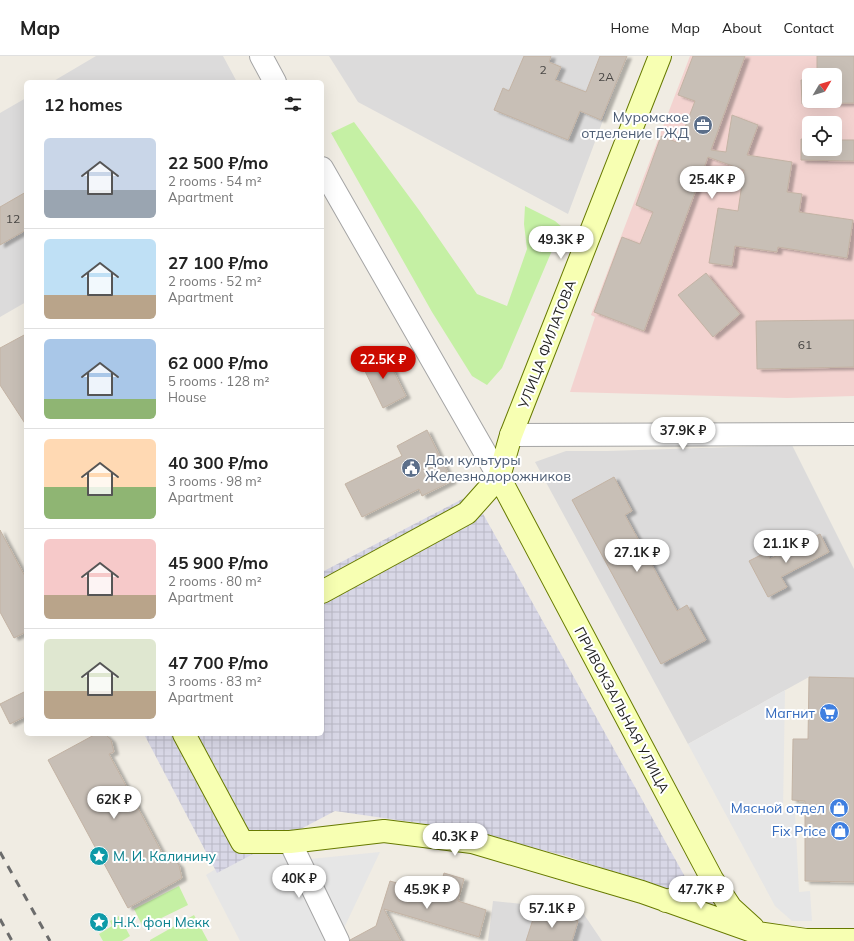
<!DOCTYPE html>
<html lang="en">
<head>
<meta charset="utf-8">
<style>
	:root { --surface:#fff; --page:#f2f2f2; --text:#222; --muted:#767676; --line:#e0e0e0; --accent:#cc0a00 }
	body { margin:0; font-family:Mulish,sans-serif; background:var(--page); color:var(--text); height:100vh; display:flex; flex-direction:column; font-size:15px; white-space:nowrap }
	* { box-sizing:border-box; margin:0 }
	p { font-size:13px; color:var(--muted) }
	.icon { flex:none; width:22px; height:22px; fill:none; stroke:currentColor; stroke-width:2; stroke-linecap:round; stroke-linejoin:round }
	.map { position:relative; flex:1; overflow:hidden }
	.side { position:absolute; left:24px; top:24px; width:300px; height:656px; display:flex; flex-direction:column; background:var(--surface); border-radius:6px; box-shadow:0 4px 16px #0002 }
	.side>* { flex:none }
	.needle { width:26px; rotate:52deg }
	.fabs { position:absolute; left:802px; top:12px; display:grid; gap:8px }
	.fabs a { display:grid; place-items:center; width:40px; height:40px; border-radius:6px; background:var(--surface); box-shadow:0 4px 16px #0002; font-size:20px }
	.price { position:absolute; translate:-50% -34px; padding:0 9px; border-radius:14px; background:#fff; color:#222; font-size:13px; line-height:26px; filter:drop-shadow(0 1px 2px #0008) }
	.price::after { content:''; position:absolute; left:50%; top:24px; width:12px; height:9px; margin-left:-6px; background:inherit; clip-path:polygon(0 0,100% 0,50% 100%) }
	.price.current { background:var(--accent); color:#fff }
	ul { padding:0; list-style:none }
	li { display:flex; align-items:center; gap:12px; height:100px; padding:0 20px }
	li+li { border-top:1px solid var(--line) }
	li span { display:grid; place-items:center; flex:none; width:112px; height:80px; border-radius:6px; color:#555 }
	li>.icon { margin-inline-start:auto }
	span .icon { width:48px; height:48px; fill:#fffc; stroke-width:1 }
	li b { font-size:17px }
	h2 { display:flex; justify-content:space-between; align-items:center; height:48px; padding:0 20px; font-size:17px }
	header { display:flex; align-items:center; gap:24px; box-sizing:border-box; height:56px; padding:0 20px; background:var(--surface); border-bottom:1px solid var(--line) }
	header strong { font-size:19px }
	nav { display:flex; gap:22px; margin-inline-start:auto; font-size:14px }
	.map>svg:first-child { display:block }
	.residential { fill:#dcdbdb }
	.commercial { fill:#f3d3d0; fill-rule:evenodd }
	.grass { fill:#c5f0a4 }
	.parking { fill:#e6e6e6 }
	.plaza { fill:url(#plaza-grid) }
	.building { fill:#c8bfb6; stroke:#c3b3a4; filter:url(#shadow) }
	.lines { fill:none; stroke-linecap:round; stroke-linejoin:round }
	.street-casing { stroke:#a5a5a5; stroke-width:24 }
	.secondary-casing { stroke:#677a00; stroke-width:24 }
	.street { stroke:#fff; stroke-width:22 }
	.secondary { stroke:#f7ffb2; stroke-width:22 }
	.rail { stroke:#6c6c6c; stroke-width:3; stroke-dasharray:8 8; stroke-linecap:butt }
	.labels { text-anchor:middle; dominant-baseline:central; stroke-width:4; stroke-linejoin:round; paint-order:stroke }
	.number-label { font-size:12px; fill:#484644 }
	.service-label { font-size:14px; fill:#4e5e75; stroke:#fff; text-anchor:end }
	.street-label { font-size:14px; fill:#1e1e1e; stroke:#fff }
	.shop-label { font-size:14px; fill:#366cbe; stroke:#fff; text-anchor:end }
	.culture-label { font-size:14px; fill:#0d838f; stroke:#fff; text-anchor:start }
</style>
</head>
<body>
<header>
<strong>Map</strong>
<nav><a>Home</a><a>Map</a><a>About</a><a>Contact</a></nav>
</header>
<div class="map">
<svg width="854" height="885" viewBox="0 0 854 885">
	<defs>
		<pattern id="plaza-grid" width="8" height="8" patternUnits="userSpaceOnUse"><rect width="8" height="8" fill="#d8d7e6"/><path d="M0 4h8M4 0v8" fill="none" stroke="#b9b8c5"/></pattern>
		<filter id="shadow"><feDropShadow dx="4.5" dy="2.5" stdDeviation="1" flood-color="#0004"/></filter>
	</defs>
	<rect width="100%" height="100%" fill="#f0ece3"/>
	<path class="residential" d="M96 0H223L237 26H52Z
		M329 0H627L568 158 358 46Z
		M26 42V246L0 261V57Z
		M792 389 854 513V622L809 621 688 688 535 406 566 395H607Z
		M493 845 581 854 602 885H488Z"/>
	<path class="commercial" d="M690 0H854V340L787 342 570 336 595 261 591 259ZM809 19H835V45H809ZM809 67H835V93H809Z"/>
	<path class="grass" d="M354 66 419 154 477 238 507 250 527 193 524 168 525 150 555 165 562 171 502 312 487 329 472 320 432 256 331 77Z
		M179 830 188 849 143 871 134 853Z
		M194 859 208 885H150V884Z
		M119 860 130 880 122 885H103L99 878 112 870 110 865Z"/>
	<path class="parking" d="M785 634 783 756 795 757 799 836 810 835 812 865H792L775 850 688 688Z
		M232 678 332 885H240L206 819 219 811Z
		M380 796 344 872 310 803Z"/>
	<path class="plaza" d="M472 438 689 828 678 837 563 799 439 770 335 755 217 817 144 678H322V516Z"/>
	<path class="building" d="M524 0H551L549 6 561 11 555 24 586 36 600 0H627L601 64 580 55 568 84 494 54 503 32 509 35Z
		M693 0H745L711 94 726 96 732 59 758 69 747 99 792 106 787 136 802 138 799 156 853 164 847 202 778 191 777 196 735 190 732 210 709 207 718 152 738 155 744 114 708 101 644 275 594 256 622 181 640 188 653 156 636 149 661 80 679 87 695 45 678 39Z
		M817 0H854V47L802 48 801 24H809V45H835V19H817Z
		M801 83 809 84V93H835V84H854V105L801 104Z
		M26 136V174L0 189V151Z
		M706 217 740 258 713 281 678 239Z
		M854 264V311L757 313 756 265Z
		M26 278V369L0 329V292Z
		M384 296 406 340 383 352 361 307Z
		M427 374 452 425 422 440 419 433 362 461 345 428 402 400 397 390Z
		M614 421 632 455 625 459 677 555 687 549 706 584 661 608 572 444Z
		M0 474 26 522V576L14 582 0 556Z
		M820 478 829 496 781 521 787 531 768 541 749 505 767 496 770 503Z
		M809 621 854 622V826L805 825V745L792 744 793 683H808Z
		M26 635V660L10 668 0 648Z
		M96 678H105L111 684 114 696 109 698 166 804 171 801 179 809 182 822 128 852 48 704Z
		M444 817 464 823 458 845 486 854 479 881 384 853 401 885H350V884L376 870 390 825 438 839Z
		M535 857 556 864 557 858 578 865 572 885H526Z"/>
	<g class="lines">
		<defs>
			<path id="street" d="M261 0 275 26
				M322 112 499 421
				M511 379 854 378
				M290 786 338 885"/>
			<path id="secondary" d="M499 421 712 823 731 852 753 872
				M322 536 467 457 499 421 511 379 524 346 660 0
				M184 678 242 786H290L384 775 472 786 642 836 758 877 806 884H854
				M666 845 694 838 703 833 712 823"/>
		</defs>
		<use href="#street" class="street-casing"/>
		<use href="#secondary" class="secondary-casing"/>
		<use href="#street" class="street"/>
		<use href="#secondary" class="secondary"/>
		<path class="rail" d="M0 796 50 885
			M0 863 12 885"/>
	</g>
	<defs>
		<symbol id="office-disc" viewBox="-11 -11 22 22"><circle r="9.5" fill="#5c6f8a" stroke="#fff"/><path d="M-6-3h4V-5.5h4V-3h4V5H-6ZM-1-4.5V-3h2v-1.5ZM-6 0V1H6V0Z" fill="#fff"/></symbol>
		<symbol id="civic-disc" viewBox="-11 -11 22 22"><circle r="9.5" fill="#5c6f8a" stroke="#fff"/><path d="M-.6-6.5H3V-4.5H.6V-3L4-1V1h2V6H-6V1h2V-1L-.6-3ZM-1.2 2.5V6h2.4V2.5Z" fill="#fff"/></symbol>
		<symbol id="supermarket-disc" viewBox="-11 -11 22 22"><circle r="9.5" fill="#3f7fe0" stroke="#fff"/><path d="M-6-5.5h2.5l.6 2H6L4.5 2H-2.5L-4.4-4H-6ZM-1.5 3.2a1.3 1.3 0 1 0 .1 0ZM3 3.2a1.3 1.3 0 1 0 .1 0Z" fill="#fff"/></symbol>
		<symbol id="shop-disc" viewBox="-11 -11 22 22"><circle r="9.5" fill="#3f7fe0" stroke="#fff"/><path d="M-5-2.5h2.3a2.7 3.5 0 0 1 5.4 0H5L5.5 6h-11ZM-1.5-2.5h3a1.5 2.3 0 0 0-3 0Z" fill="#fff"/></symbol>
		<symbol id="sight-disc" viewBox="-11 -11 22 22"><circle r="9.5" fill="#0f9aa8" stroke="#fff"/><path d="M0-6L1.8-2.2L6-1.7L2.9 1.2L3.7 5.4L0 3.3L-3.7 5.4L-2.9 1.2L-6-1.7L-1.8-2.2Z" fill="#fff"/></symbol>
	</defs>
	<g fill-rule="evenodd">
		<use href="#office-disc" x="692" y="58" width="22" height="22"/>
		<use href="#civic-disc" x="400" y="401" width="22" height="22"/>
		<use href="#supermarket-disc" x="818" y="646" width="22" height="22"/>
		<use href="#shop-disc" x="828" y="741" width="22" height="22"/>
		<use href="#shop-disc" x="829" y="764" width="22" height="22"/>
		<use href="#sight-disc" x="88" y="789" width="22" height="22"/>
		<use href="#sight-disc" x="88" y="855" width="22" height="22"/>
	</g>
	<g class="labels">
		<g class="number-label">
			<text x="543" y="13">2</text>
			<text x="606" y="20">2А</text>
			<text x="13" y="162">12</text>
			<text x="805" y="288">61</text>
		</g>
		<g class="service-label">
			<text x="689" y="61">Муромское<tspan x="689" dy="16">отделение ГЖД</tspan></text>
			<text x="425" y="404" text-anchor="start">Дом культуры<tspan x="425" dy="16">Железнодорожников</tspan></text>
		</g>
		<g class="street-label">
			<text transform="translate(547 288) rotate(-69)">УЛИЦА ФИЛАТОВА</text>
			<text transform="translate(622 654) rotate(62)">ПРИВОКЗАЛЬНАЯ УЛИЦА</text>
		</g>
		<g class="shop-label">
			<text x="815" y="657">Магнит</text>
			<text x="825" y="752">Мясной отдел</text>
			<text x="826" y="775">Fix Price</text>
		</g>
		<g class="culture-label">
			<text x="113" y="800">М. И. Калинину</text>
			<text x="113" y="866">Н.К. фон Мекк</text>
		</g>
	</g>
</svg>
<div class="fabs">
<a><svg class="needle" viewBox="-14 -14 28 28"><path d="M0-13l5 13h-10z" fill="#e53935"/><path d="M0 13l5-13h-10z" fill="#767676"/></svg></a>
<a><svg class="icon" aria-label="locate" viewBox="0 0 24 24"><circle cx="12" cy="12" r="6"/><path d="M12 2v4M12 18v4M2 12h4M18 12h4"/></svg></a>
</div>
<b class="price" style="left:712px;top:144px">25.4K ₽</b>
<b class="price" style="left:561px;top:204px">49.3K ₽</b>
<b class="price current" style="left:383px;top:324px">22.5K ₽</b>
<b class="price" style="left:683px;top:395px">37.9K ₽</b>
<b class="price" style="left:786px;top:508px">21.1K ₽</b>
<b class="price" style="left:637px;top:517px">27.1K ₽</b>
<b class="price" style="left:114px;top:764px">62K ₽</b>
<b class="price" style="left:455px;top:801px">40.3K ₽</b>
<b class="price" style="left:299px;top:843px">40K ₽</b>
<b class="price" style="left:427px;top:854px">45.9K ₽</b>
<b class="price" style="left:701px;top:854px">47.7K ₽</b>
<b class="price" style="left:552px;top:873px">57.1K ₽</b>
<section class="side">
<h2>12 homes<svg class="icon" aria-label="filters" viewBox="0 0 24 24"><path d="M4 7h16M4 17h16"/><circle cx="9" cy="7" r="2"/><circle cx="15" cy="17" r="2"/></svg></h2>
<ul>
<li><span style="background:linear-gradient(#c9d6e8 65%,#9aa5b1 0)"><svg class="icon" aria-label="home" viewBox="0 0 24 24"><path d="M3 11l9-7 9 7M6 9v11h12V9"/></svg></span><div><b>22 500 ₽/mo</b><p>2 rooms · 54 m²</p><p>Apartment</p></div></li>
<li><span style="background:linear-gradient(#bfe0f5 70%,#b9a48a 0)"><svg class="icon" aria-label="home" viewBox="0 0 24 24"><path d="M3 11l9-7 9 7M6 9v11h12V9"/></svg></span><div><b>27 100 ₽/mo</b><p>2 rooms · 52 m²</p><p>Apartment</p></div></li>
<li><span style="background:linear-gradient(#a9c7e8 75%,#8fb573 0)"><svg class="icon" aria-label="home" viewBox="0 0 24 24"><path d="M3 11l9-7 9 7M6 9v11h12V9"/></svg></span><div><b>62 000 ₽/mo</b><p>5 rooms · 128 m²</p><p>House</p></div></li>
<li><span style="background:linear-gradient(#ffd9b3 60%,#8fb573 0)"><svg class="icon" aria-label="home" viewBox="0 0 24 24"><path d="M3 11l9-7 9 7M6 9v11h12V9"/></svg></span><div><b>40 300 ₽/mo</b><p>3 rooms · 98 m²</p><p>Apartment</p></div></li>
<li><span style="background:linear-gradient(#f6c9c9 70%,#b9a48a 0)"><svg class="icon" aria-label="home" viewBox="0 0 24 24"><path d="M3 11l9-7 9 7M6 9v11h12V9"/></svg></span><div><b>45 900 ₽/mo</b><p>2 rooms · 80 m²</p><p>Apartment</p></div></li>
<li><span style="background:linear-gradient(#dfe7d0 65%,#b9a48a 0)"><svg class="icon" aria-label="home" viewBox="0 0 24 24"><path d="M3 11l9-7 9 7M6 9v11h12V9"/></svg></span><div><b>47 700 ₽/mo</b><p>3 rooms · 83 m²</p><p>Apartment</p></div></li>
</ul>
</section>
</div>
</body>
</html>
